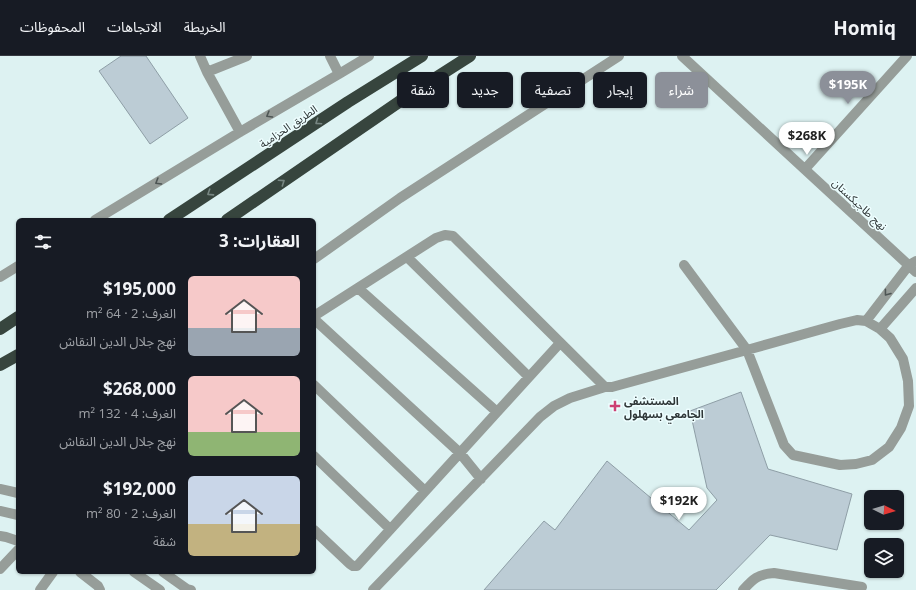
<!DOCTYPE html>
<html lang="ar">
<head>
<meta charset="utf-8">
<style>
	:root { --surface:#171b24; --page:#20242c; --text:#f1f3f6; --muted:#9ea1a6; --line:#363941; --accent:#8c9099 }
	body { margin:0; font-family:"Open Sans","Noto Sans Arabic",sans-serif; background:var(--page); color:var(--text); direction:rtl; height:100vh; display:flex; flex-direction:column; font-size:15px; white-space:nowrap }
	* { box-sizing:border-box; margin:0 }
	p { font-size:13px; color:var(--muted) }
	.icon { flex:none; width:22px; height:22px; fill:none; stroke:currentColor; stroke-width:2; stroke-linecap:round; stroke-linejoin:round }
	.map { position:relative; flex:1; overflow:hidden; direction:ltr }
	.drawer { position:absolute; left:16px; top:162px; width:300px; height:356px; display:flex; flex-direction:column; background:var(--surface); border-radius:6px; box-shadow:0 1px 3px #0004; direction:rtl }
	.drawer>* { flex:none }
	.hud { position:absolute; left:328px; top:16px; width:380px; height:36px; direction:rtl; display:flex; gap:8px }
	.needle { width:26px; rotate:95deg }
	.fabs { position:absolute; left:864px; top:434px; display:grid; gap:8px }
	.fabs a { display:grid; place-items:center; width:40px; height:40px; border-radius:6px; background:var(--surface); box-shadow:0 1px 3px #0004; font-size:20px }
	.price { position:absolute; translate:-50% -34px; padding:0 9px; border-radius:14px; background:#fff; color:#222; font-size:13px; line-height:26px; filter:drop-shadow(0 1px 2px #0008) }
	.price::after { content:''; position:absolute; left:50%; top:24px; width:12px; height:9px; margin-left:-6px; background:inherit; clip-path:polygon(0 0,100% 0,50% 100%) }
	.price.active { background:var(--accent); color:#fff }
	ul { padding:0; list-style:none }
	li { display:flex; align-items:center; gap:12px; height:100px; padding:0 16px }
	li span { display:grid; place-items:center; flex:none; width:112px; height:80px; border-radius:6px; color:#555 }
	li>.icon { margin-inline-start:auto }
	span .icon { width:48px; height:48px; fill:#fffc; stroke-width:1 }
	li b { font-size:17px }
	h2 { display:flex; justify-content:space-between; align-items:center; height:48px; padding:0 16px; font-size:17px }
	.tag { padding:0 14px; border-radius:6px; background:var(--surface); box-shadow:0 1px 3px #0004; font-size:14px; line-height:36px }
	.tag.active { background:var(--accent); color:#fff }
	header { display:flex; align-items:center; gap:24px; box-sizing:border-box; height:56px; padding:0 20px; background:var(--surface); border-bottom:1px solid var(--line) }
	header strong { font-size:19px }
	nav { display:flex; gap:22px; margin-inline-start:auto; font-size:14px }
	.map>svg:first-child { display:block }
	.building { fill:#bcccd5; stroke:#8e9ea6 }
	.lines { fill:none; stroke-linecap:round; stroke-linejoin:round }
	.minor { stroke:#969d99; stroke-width:10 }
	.highway { stroke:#37453e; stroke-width:12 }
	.oneway { stroke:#4d5554 }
	.oneway2 { stroke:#778682 }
	.poi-dot { fill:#cc4073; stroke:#eefeff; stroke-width:1.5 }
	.labels { text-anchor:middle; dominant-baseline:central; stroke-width:3; stroke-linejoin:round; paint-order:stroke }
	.street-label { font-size:11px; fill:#2e3637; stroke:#eefeff }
	.poi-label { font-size:11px; font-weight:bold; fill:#2e3637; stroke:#eefeff; text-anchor:start }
</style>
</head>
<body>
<header>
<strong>Homiq</strong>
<nav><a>الخريطة</a><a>الاتجاهات</a><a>المحفوظات</a></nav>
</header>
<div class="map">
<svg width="916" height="534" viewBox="0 0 916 534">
	<rect width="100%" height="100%" fill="#ddf2f2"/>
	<path class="building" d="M121 0H146L188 62 150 88 99 15Z
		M741 336 768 413 852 438 837 494 770 479 716 534H484L544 465 555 474 607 405 689 474 717 444 707 432 690 355Z"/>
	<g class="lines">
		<path class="minor" d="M200 0 207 16 240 76
			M330 0 339 18 369 0
			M682 0 916 216
			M207 16 247 0
			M805 113 907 0
			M95 164 240 76 339 18
			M407 201 529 321
			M314 203 400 142 619 0
			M0 221 18 210
			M358 232 497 356
			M314 260 436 182 445 179 453 180 605 331
			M314 263 460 397 481 423
			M866 265 909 209 916 205
			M880 273 916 232
			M314 329 425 435
			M314 400 390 473
			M0 433 18 437
			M0 455 18 459
			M314 474 350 508 353 510H357L560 287
			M0 480 6 481 18 485
			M0 513 18 494
			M80 516 98 530 100 534
			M134 516 160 534
			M163 516 187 533 191 534
			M40 534 53 516
			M373 534 540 361 554 350 570 342 605 331H612L747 294 840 268 857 264 866 265 880 273 890 282 903 303 908 325 909 350 901 372 889 391 872 404 856 408 840 409 793 399 784 389 747 294 684 209
			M743 534C753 523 758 518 774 517L862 531"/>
		<path class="highway" d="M169 164 348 46 422 0
			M227 164 412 37 470 0
			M0 273 18 261
			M0 309 18 299"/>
	</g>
	<defs><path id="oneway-chevron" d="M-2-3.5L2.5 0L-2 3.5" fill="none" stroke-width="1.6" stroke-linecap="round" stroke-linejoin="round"/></defs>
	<g class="oneway">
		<use href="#oneway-chevron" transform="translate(269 59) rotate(150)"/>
		<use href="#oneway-chevron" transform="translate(158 126) rotate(149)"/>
		<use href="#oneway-chevron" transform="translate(887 237) rotate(127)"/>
	</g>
	<g class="oneway2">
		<use href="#oneway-chevron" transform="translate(318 66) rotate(146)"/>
		<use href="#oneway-chevron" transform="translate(282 126) rotate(-34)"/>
		<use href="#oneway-chevron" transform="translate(210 137) rotate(147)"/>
	</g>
	<path class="poi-dot" d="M613 344h4v4h4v4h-4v4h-4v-4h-4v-4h4z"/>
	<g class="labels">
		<g class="street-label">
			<text transform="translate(288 70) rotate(-34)">الطريق الحزامية</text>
			<text transform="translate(860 148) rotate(43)">نهج طاجيكستان</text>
		</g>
		<g class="poi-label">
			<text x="624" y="344">المستشفى<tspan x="624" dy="13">الجامعي بسهلول</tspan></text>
		</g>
	</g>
</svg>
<div class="fabs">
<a><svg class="needle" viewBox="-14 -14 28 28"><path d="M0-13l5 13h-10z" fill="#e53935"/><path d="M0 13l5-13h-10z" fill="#9ea1a6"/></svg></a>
<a><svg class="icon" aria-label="layers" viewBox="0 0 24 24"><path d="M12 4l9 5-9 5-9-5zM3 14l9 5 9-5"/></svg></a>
</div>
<b class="price active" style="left:848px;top:49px">$195K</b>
<b class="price" style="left:807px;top:100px">$268K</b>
<b class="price" style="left:679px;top:465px">$192K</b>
<div class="hud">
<a class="tag active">شراء</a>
<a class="tag">إيجار</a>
<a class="tag">تصفية</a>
<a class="tag">جديد</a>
<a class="tag">شقة</a>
</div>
<section class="drawer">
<h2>العقارات: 3<svg class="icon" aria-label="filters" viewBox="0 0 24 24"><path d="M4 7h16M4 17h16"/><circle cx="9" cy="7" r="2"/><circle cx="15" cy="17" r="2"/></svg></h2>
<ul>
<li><span style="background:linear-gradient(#f6c9c9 65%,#9aa5b1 0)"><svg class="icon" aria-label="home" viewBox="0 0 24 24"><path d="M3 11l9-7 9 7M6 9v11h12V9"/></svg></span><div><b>$195,000</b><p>الغرف: 2 · 64 m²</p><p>نهج جلال الدين النقاش</p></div></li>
<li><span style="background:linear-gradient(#f6c9c9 70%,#8fb573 0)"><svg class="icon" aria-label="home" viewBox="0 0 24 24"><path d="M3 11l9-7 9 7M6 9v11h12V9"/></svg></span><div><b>$268,000</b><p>الغرف: 4 · 132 m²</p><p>نهج جلال الدين النقاش</p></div></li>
<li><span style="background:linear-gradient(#c9d6e8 60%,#c2b280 0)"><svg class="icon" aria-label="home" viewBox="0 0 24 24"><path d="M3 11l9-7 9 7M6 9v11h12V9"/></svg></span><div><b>$192,000</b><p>الغرف: 2 · 80 m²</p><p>شقة</p></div></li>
</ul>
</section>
</div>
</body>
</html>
